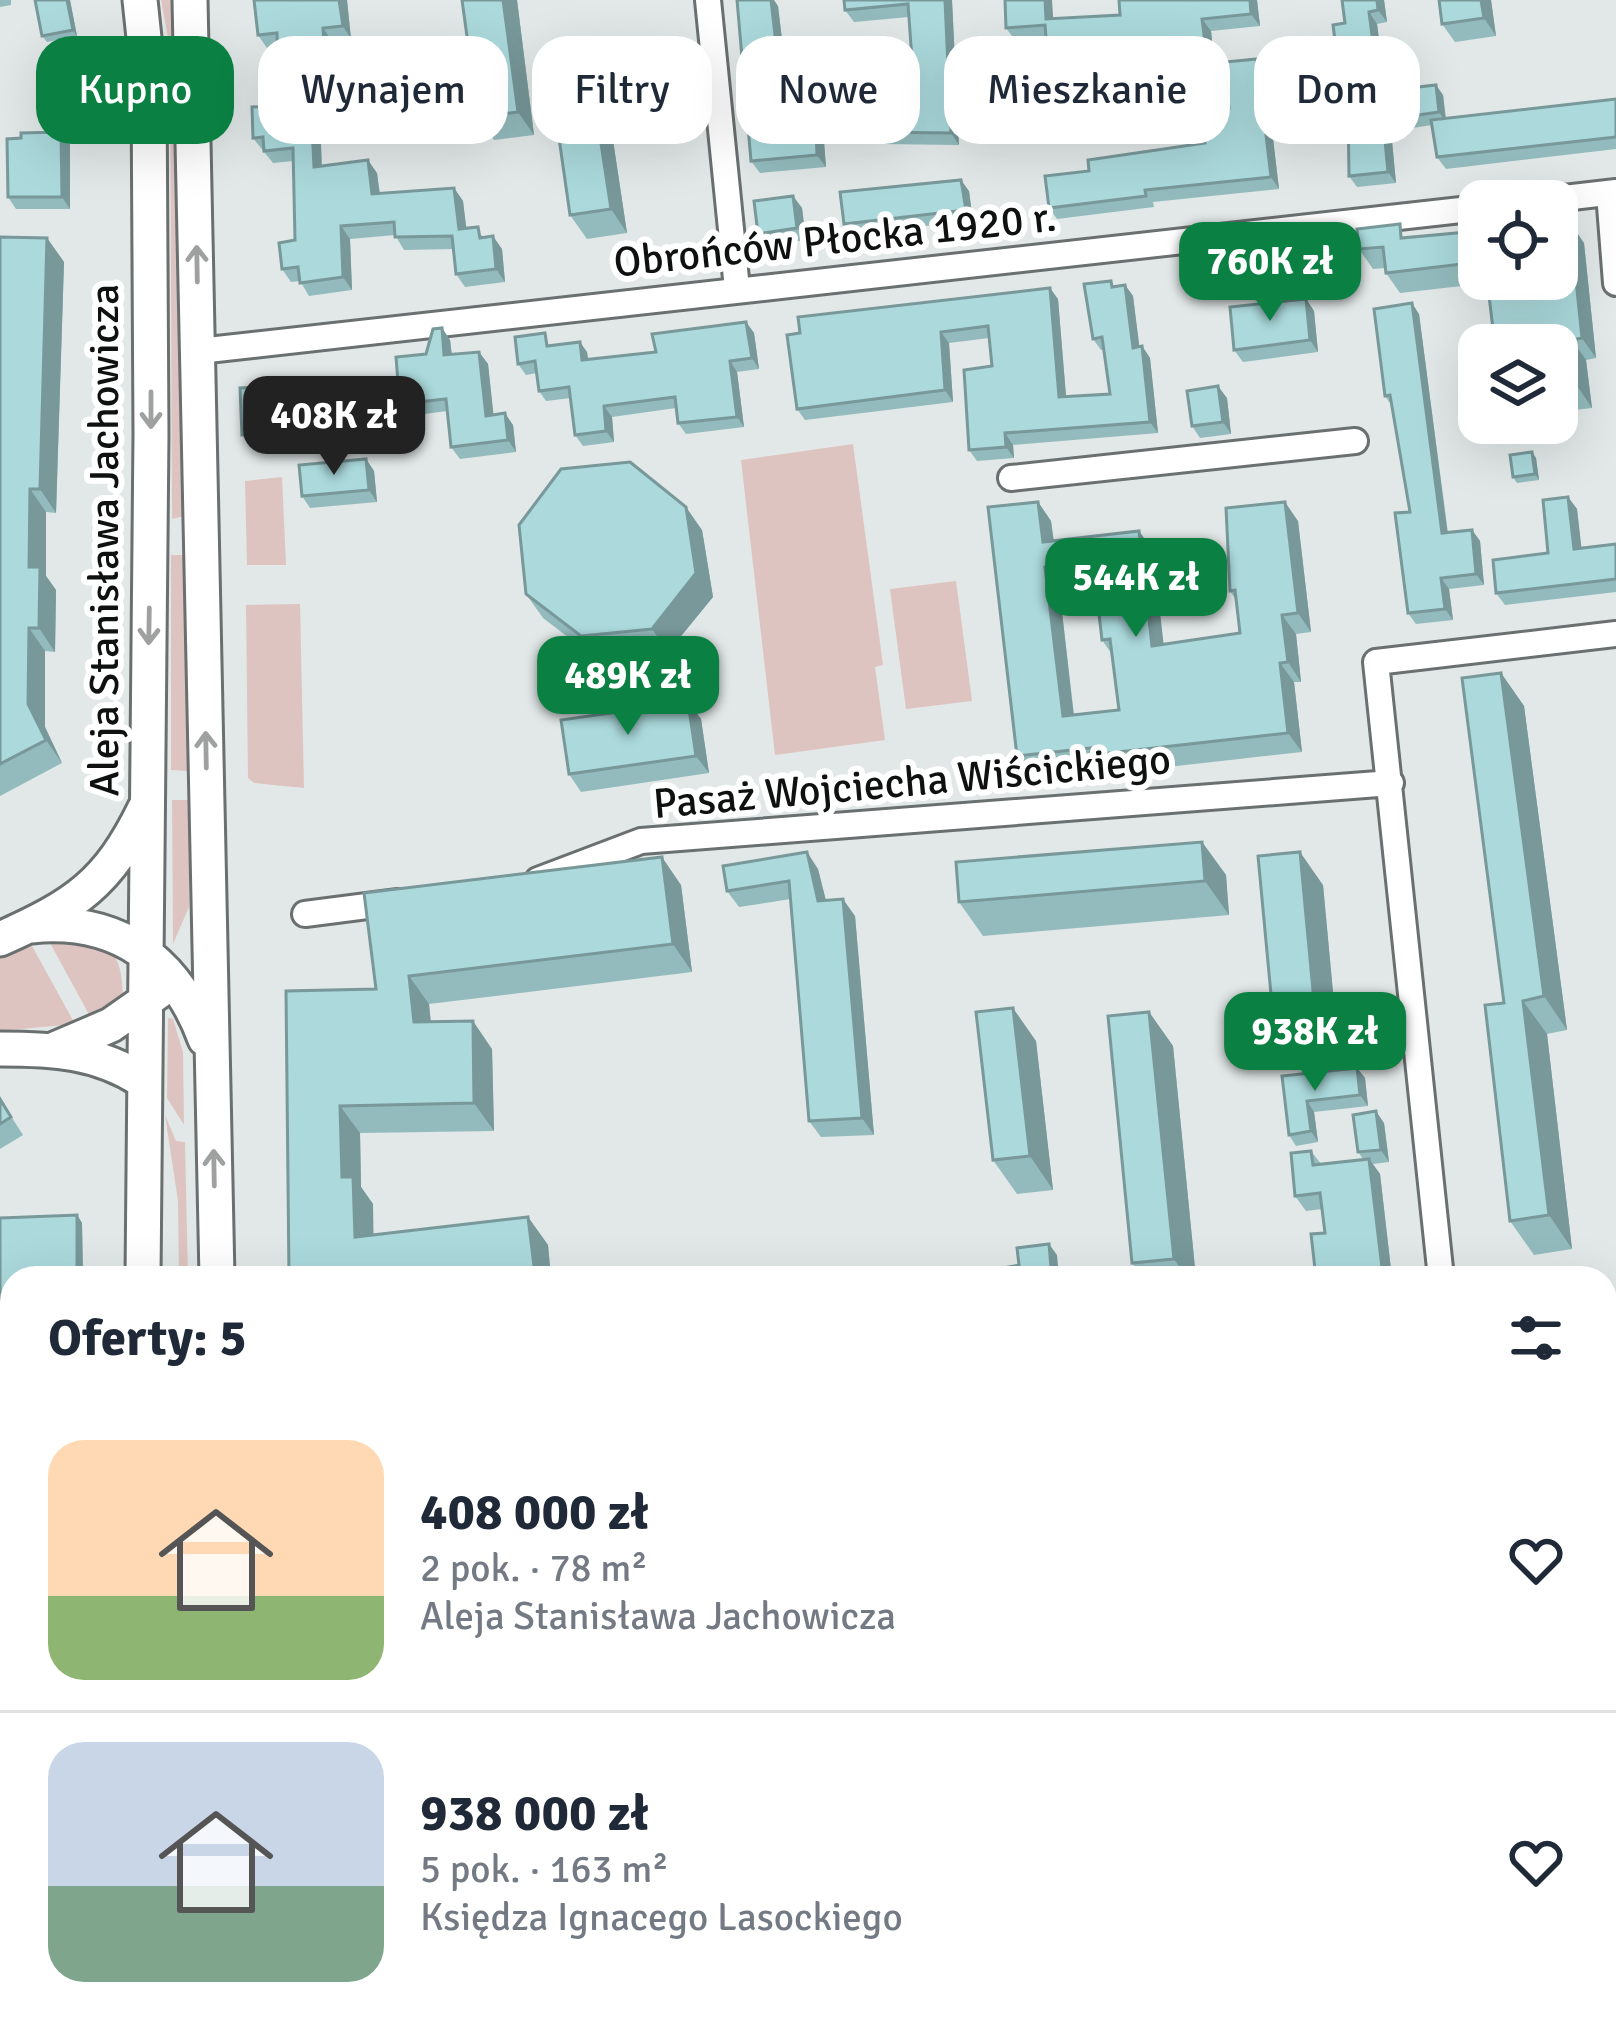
<!DOCTYPE html>
<html lang="pl">
<head>
<meta charset="utf-8">
<style>
	:root { --surface:#fff; --page:#f2f2f3; --text:#1f2937; --muted:#747a83; --line:#e0e1e3; --accent:#0b8043 }
	body { margin:0; font-family:Signika,sans-serif; background:var(--page); color:var(--text); height:100vh; display:flex; flex-direction:column; font-size:45px; white-space:nowrap }
	* { box-sizing:border-box; margin:0 }
	p { font-size:39px; color:var(--muted) }
	.icon { flex:none; width:66px; height:66px; fill:none; stroke:currentColor; stroke-width:2; stroke-linecap:round; stroke-linejoin:round }
	.map { position:relative; flex:1; overflow:hidden }
	.side { position:absolute; left:0px; top:1266px; width:1617px; height:771px; display:flex; flex-direction:column; background:var(--surface); border-radius:36px 36px 0 0; box-shadow:0 12px 48px #0002 }
	.side>* { flex:none }
	.top-card { position:absolute; left:36px; top:36px; width:1545px; height:108px; display:flex; gap:24px }
	.tools { position:absolute; left:1458px; top:180px; display:grid; gap:24px }
	.tools a { display:grid; place-items:center; width:120px; height:120px; border-radius:24px; background:var(--surface); box-shadow:0 12px 48px #0002; font-size:60px }
	.price { position:absolute; translate:-50% -102px; padding:0 27px; border-radius:24px; background:var(--accent); color:#fff; font-size:39px; line-height:78px; filter:drop-shadow(0 3px 6px #0008) }
	.price::after { content:''; position:absolute; left:50%; top:72px; width:36px; height:27px; margin-left:-18px; background:inherit; clip-path:polygon(0 0,100% 0,50% 100%) }
	.price.active { background:#222; color:#fff }
	ul { padding:0; list-style:none }
	li { display:flex; align-items:center; gap:36px; height:300px; padding:0 48px }
	li+li { border-top:3px solid var(--line) }
	li span { display:grid; place-items:center; flex:none; width:336px; height:240px; border-radius:36px; color:#555 }
	li>.icon { margin-inline-start:auto }
	span .icon { width:144px; height:144px; fill:#fffc; stroke-width:1 }
	li b { font-size:51px }
	h2 { display:flex; justify-content:space-between; align-items:center; height:144px; padding:0 48px; font-size:51px }
	.chip { padding:0 42px; border-radius:36px; background:var(--surface); box-shadow:0 12px 48px #0002; font-size:42px; line-height:108px }
	.chip.active { background:var(--accent); color:#fff }
	.map>svg:first-child { display:block }
	.built { fill:#cddcdd }
	.green { fill:#ddc4c0 }
	.lines { fill:none; stroke-linecap:round; stroke-linejoin:round }
	.street-casing { stroke:#6a6f6f; stroke-width:30 }
	.secondary-casing { stroke:#6a6f6f; stroke-width:39 }
	.street { stroke:#fff; stroke-width:24 }
	.secondary { stroke:#fff; stroke-width:33 }
	.wall { fill:#93bbbd; fill-rule:evenodd }
	.shaded-wall { fill:#78989a }
	.building { fill:#abd9dc; stroke:#78989a; stroke-width:3; fill-rule:evenodd }
	.oneway { stroke:#9fa0a0 }
	.labels { text-anchor:middle; dominant-baseline:central; stroke-width:12; stroke-linejoin:round; paint-order:stroke }
	.street-label { font-size:42px; fill:#0f1111; stroke:#fff }
</style>
</head>
<body>
<div class="map">
<svg width="1616" height="2036" viewBox="0 0 1616 2036">
	<rect width="100%" height="100%" fill="#e2e8e8"/>
	<path class="built" d="M1616 1651V2036H1376L1384 2025H1605V1653Z"/>
	<path class="green" d="M161 0H175L184 516 172 519 170 48Z
		M853 444 883 665 875 667 885 740 775 755 741 460Z
		M282 477 286 565H247L245 481Z
		M171 555H186L187 771 171 770Z
		M956 581 972 701 906 709 890 589Z
		M300 604 304 788 254 783 248 778 246 605Z
		M172 800H190L189 907 173 944Z
		M50 943C105 941 123 943 123 1000L92 1020Z
		M32 946 75 1024 0 1031V956Z
		M168 1018 173 1019 183 1052 184 1125 167 1098Z
		M165 1115 176 1141 185 1142 188 1278H179L178 1201Z
		M12 1508V1887L0 1881V1512Z
		M1616 1929V2016L1605 2008V1943Z
		M1605 2018 1616 2027V2036H1381L1389 2025H1605Z
		M478 2025H557L551 2036H506Z
		M712 2025H788L779 2036H726Z"/>
	<g class="lines">
		<defs>
			<path id="street" d="M708 0 737 289
				M1609 193 1616 283
				M1538 201 1616 192
				M199 351 1479 208
				M1011 478 1355 441
				M538 880 641 841 1391 783
				M305 914 398 902
				M1441 1278 1376 662 1616 634
				M1605 1604 1616 1603
				M1340 2036 1348 2025"/>
			<path id="secondary" d="M140 0 149 85 151 434 143 1278
				M190 0 217 1278
				M31 926C117 917 176 960 205 1039
				M0 939C76 905 108 884 145 808
				M0 1049C52 1049 98 1051 143 1081
				M55 1049 111 1025 158 992
				M1605 1333 1616 1332
				M155 2025V2036
				M615 2025 630 2036
				M247 2036 251 2025"/>
		</defs>
		<use href="#street" class="street-casing"/>
		<use href="#secondary" class="secondary-casing"/>
		<use href="#street" class="street"/>
		<use href="#secondary" class="secondary"/>
	</g>
	<path class="wall" d="M0 0H11V5L0 7Z
		M70 0 77 36 47 42 42 36Z
		M254 0H347L351 39 332 41 337 118 320 119 322 166 377 173 380 193 454 188 463 201 466 228 485 237 502 249 505 282 465 287 456 274 453 249 404 250 395 235 350 239 352 290 309 296 300 281 291 282 282 269 295 240 293 161 273 163 253 138 274 106 279 86 277 47 267 48 258 35Z
		M462 0H517L534 135 494 140 478 117Z
		M952 0 959 145 882 144 878 139 824 142 826 167 760 173 751 161 778 6 791 112 915 102 909 17 854 22 845 10Z
		M1257 0 1260 26 1211 31 1216 77 1170 81 1161 68 1100 75 1103 119 1039 125 1031 113 1050 86 1046 37 1015 40 1006 28 1054 19 1120 15Z
		M1384 0 1387 22 1377 24 1383 69 1414 78 1415 87 1443 95 1446 118 1616 99V149L1446 169 1437 157 1432 125 1399 130 1400 139 1392 141 1396 183 1357 187 1349 176 1366 105 1368 72 1346 75 1338 63 1345 23Z
		M1439 0H1491L1496 36 1455 42 1442 24Z
		M1265 71 1279 189 1153 202 1154 207 1057 219 1049 208 1089 171 1205 143 1229 108Z
		M611 127 627 233 587 239 570 215Z
		M21 138 70 144V209H16L8 197Z
		M969 191 973 221 851 234 844 224Z
		M793 196 802 208 806 240 767 246 758 234Z
		M1479 231V279H1557L1584 243 1596 358 1586 360 1592 408 1557 412V345L1493 329 1488 283 1400 293 1386 273 1385 268 1373 269 1359 249 1409 237Z
		M0 237 47 238 64 262 56 513 46 512V576L56 590 55 652 45 651V727L62 763 0 796Z
		M1125 285 1133 296 1139 347 1142 346 1150 358 1158 433 1013 445 1014 458 977 461 969 450 992 366 989 338 949 343 953 402 805 420 797 409 787 335 1058 299 1066 396 1110 394 1104 350H1101L1093 339 1115 286Z
		M1306 299 1314 311 1318 352 1243 362 1234 350Z
		M1419 314 1448 533 1472 530 1480 541 1484 585 1449 589 1453 620 1416 624 1408 613 1410 512 1392 406 1385 396Z
		M746 322 754 333 759 369 737 372 744 427 686 434 678 423 676 408 612 417 614 442 583 446 575 435 571 398 546 401 539 391 537 373 526 375 518 364 553 345 587 352 588 360 656 352Z
		M442 328 450 340 452 355 479 352 488 364 493 415 513 425 516 452 460 459 451 447 447 411 417 415 411 407H408L399 395Z
		M296 398 298 445 250 447 242 435Z
		M1227 398 1231 434 1200 438 1192 426Z
		M1532 452 1536 458 1539 480 1517 483 1513 477Z
		M366 459 374 471 377 502 310 508 302 496Z
		M1568 497 1577 509 1581 548 1616 544V592L1505 605 1496 593 1548 553Z
		M1038 502 1051 521 1054 541 1139 531 1153 551 1163 644 1240 633 1236 600 1230 591 1298 521 1311 632 1296 634 1301 682H1294L1302 752 1105 774 1100 768 1030 776 1017 756ZM1096 582 1102 640 1111 653 1119 710 1074 715 1059 586Z
		M702 530 713 597 668 652 598 660 543 618 526 594Z
		M1501 673 1524 706 1567 1030 1547 1034 1572 1249 1534 1255 1510 1221 1504 1003Z
		M688 702 701 719 709 773 581 792 569 774Z
		M1202 842 1226 875 1229 915 983 936 959 902Z
		M818 869 826 900 855 916 874 1135 821 1137 809 1121 791 899 739 907 727 891Z
		M681 885 692 972 429 1004 431 1022 492 1049 494 1131 360 1133 361 1187 373 1204V1235L528 1217 548 1245 551 1278H289L376 989 364 893Z
		M1323 885 1337 1035 1296 1038 1272 1005Z
		M1149 1012 1173 1046 1196 1278H1143L1132 1263Z
		M1036 1041 1053 1190 1017 1194 993 1160Z
		M1357 1068 1365 1078 1368 1106 1314 1112 1318 1142 1296 1146 1289 1135 1282 1076Z
		M0 1099 23 1135 0 1149Z
		M1384 1123 1389 1162 1373 1164 1380 1174 1392 1278H1316L1325 1233 1322 1209 1306 1211 1295 1196 1311 1151 1321 1164 1363 1159 1358 1152Z
		M77 1215 82 1223 83 1278H12V1308L0 1307V1218Z
		M1616 1362V1443L1605 1444V1364Z
		M0 1872 12 1878V1964L0 1958Z
		M884 2025H976L991 2036H899Z
		M1177 2025H1246L1238 2036H1187Z"/>
	<path class="shaded-wall" d="M67 0H70L77 36 73 30Z
		M339 0H347L351 39 343 26Z
		M503 0H517L534 135 518 112Z
		M771 0H774L778 6 792 125 784 113Z
		M945 0H952L959 145 951 133Z
		M1045 0H1052L1054 31 1046 19Z
		M1250 0H1257L1260 26 1251 14Z
		M1377 0H1384L1387 22 1378 10Z
		M1481 0H1491L1496 36 1484 18Z
		M1369 12 1377 24 1383 70 1375 58Z
		M1202 19 1211 31 1216 77 1208 65Z
		M323 28 332 41 337 118 328 105Z
		M1257 59 1265 71 1279 189 1271 177Z
		M1091 63 1100 75 1103 119 1094 107Z
		M1406 67 1414 78 1417 99 1409 88Z
		M1436 85 1443 95 1446 123 1439 112Z
		M595 104 611 127 627 233 611 209Z
		M311 107 320 119 322 179 314 167Z
		M1391 119 1399 130 1400 139 1392 128Z
		M816 130 824 142 826 167 817 155Z
		M1384 130 1392 141 1396 183 1388 172Z
		M61 132 70 144V209L62 197Z
		M368 160 377 173 381 206 372 194Z
		M961 180 969 191 973 221 966 210Z
		M454 188 463 201 468 242 459 229Z
		M793 196 802 208 806 240 797 228Z
		M1570 222 1584 243 1596 358 1582 338Z
		M341 226 350 239 352 290 343 277Z
		M493 236 502 249 505 282 496 269Z
		M47 238 64 262 56 513 40 489Z
		M1125 285 1133 296 1141 359 1133 348Z
		M1050 288 1058 299 1067 408 1059 397Z
		M1306 299 1314 311 1318 352 1310 340Z
		M1412 303 1419 314 1449 544 1442 533Z
		M746 322 754 333 759 369 752 358Z
		M442 328 450 340 453 367 444 355Z
		M941 332 949 343 953 402 945 390Z
		M1572 340 1586 360 1592 408 1578 387Z
		M580 342 587 352 590 371 582 360Z
		M1142 346 1150 358 1158 433 1150 422Z
		M479 352 488 364 495 428 486 416Z
		M730 361 737 372 744 427 737 417Z
		M288 386 296 398 298 445 289 433Z
		M1218 386 1227 398 1231 434 1223 422Z
		M604 406 612 417 614 442 606 431Z
		M505 413 513 425 516 452 508 440Z
		M1005 433 1013 445 1014 458 1006 447Z
		M1532 452 1536 458 1539 480 1535 474Z
		M366 459 374 471 377 502 369 490Z
		M30 489 46 512V576L56 590 55 652 39 628 29 567Z
		M1568 497 1577 509 1583 561 1574 549Z
		M1038 502 1051 521 1056 561 1043 542Z
		M1285 502 1298 521 1311 632 1298 613Z
		M686 507 702 530 713 597 668 652 652 629Z
		M1472 530 1480 541 1484 585 1476 574Z
		M1139 531 1153 551 1166 665 1152 646Z
		M1045 567 1059 586 1076 736 1063 716Z
		M1441 578 1449 589 1453 620 1445 609Z
		M1282 615 1296 634 1301 682 1288 662Z
		M29 628 45 651V727L62 763 46 740 28 704Z
		M1280 663 1294 682 1302 752 1288 733Z
		M1501 673 1524 706 1567 1030 1544 996Z
		M688 702 701 719 709 773 696 756Z
		M1202 842 1226 875 1229 915 1205 881Z
		M807 852 818 869 830 918 818 901Z
		M1300 852 1323 885 1337 1035 1314 1001Z
		M662 857 681 885 692 972 673 944Z
		M843 899 855 916 874 1135 862 1118Z
		M409 976 429 1004 433 1050 414 1022Z
		M1523 1001 1547 1034 1572 1249 1549 1215Z
		M1013 1008 1036 1041 1053 1190 1030 1156Z
		M1149 1012 1173 1046 1196 1278H1187L1174 1259Z
		M473 1021 492 1049 494 1131 474 1103Z
		M1357 1068 1365 1078 1368 1106 1360 1095Z
		M1307 1101 1314 1112 1318 1142 1311 1131Z
		M340 1106 360 1133 361 1187 373 1204 374 1265 355 1237 342 1177Z
		M1376 1111 1384 1123 1389 1162 1381 1150Z
		M1369 1159 1380 1174 1392 1278H1384L1383 1276Z
		M77 1215 82 1223 83 1278H77Z
		M528 1217 548 1245 551 1278H537L535 1274Z
		M1049 1244 1057 1255 1059 1278H1052Z
		M1605 1544 1609 1551 1611 1576 1605 1567Z
		M12 1927V1961L2 1947Z
		M1190 2025H1246L1238 2036H1198Z"/>
	<path class="building" d="M35 0H67L73 30 42 36Z
		M254 0H339L343 26 323 28 328 105 311 107 314 167 368 160 372 194 454 188 459 229 478 227 480 238 493 236 496 269 456 274 452 236 395 237 394 222 341 226 343 277 300 283 298 267 282 269 279 243 295 240 293 148 264 151 263 137 253 138 252 107 274 106V87L279 86 277 33 258 35Z
		M462 0H503L518 112 478 117Z
		M737 0H771L784 113 915 102 908 4 845 10 844 0H945L951 133 873 132V126L816 130 817 155 751 161Z
		M1005 0H1045L1046 19 1120 15 1119 0H1250L1251 14 1202 19 1208 65 1161 69 1160 55 1091 63 1094 107 1031 113 1028 88 1050 86 1045 25 1006 28Z
		M1342 0H1377L1378 10 1369 12 1375 58 1338 63 1333 25 1345 23Z
		M1439 0H1481L1484 18 1442 24Z
		M1257 59 1271 177 1145 190 1146 196 1049 208 1045 176 1089 171 1088 160 1205 143 1202 111 1229 108 1225 62Z
		M1406 67 1409 88 1436 85 1439 112 1391 119 1392 128 1384 130 1388 172 1349 176 1348 107 1366 105 1368 71Z
		M1616 99V137L1437 157 1431 120Z
		M595 104 611 209 570 215 555 110Z
		M61 132 62 197H8L7 139 21 138V133Z
		M961 180 966 210 844 224 840 192Z
		M793 196 797 228 758 234 754 201Z
		M1570 222 1582 338 1572 340 1578 387 1557 390V345H1485L1483 331 1493 329 1487 279H1557V224Z
		M1400 224 1401 238 1479 231V262L1386 273 1383 247 1359 249 1357 229Z
		M0 237 47 238 40 489H30L29 567H40L39 628H29L28 704 46 740 0 764Z
		M1111 281 1112 287 1125 285 1133 348 1142 346 1150 422 1005 433 1006 447 969 450 964 370 992 366 988 326 941 332 945 390 797 409 787 335 800 333 798 317 1050 288 1059 397 1110 394 1102 337 1093 339 1084 284Z
		M1306 299 1310 340 1234 350 1230 307Z
		M1412 303 1442 533 1472 530 1476 574 1441 578 1445 609 1408 613 1395 513 1410 512 1390 395 1385 396 1374 309Z
		M746 322 752 358 730 361 737 417 678 423 675 397 604 406 606 431 575 435 569 387 539 391 535 361 518 364 515 337 545 333 547 346 580 342 582 360 656 352 652 334Z
		M442 328 444 355 479 352 486 416 505 413 508 440 451 447 446 399 409 403 408 394 399 395 396 357 426 354 433 329Z
		M288 386 289 433 242 435 240 388Z
		M1218 386 1223 422 1192 426 1187 391Z
		M1532 452 1535 474 1513 477 1510 455Z
		M366 459 369 490 302 496 299 465Z
		M630 462 686 507 696 573 652 629 581 636 526 594 519 525 561 469Z
		M1568 497 1574 549 1616 544V579L1496 593 1493 560 1548 553 1543 500Z
		M1038 502 1043 542 1139 531 1152 646 1240 633 1235 590 1230 591 1226 508 1285 502 1298 613 1282 615 1288 662 1280 663 1288 733 1091 755V748L1017 756 988 507ZM1093 562 1102 640 1110 639 1119 710 1063 716 1045 567Z
		M1501 673 1544 996 1523 1001 1549 1215 1510 1221 1485 1005 1504 1003 1462 678Z
		M688 702 696 756 569 774 561 720Z
		M1202 842 1205 881 959 902 956 862Z
		M807 852 818 901 843 899 862 1118 809 1121 789 881 727 891 723 866Z
		M1300 852 1314 1001 1272 1005 1258 856Z
		M662 857 673 944 409 976 414 1022 473 1021 474 1103 340 1106 342 1177H353L355 1237 528 1217 535 1274 496 1278H289L286 991 376 989 364 893Z
		M1013 1008 1030 1156 993 1160 976 1012Z
		M1149 1012 1174 1259 1132 1263 1108 1016Z
		M1357 1068 1360 1095 1307 1101 1311 1131 1289 1135 1282 1076Z
		M0 1099 11 1117 0 1124Z
		M1376 1111 1381 1150 1358 1152 1353 1115Z
		M1311 1151 1313 1165 1369 1159 1383 1276 1371 1278H1316L1311 1234 1325 1233 1320 1193 1295 1196 1291 1153Z
		M77 1215V1278H12V1299H0V1218Z
		M1049 1244 1052 1278H951L1019 1265 1017 1248Z
		M1616 1362V1432H1605V1364Z
		M0 1872 12 1878V1927L2 1947 0 1946Z
		M372 2025H409L444 2036H369Z
		M906 2025H976L991 2036H921Z"/>
	<defs><path id="oneway-shaft" d="M-6 0H5M1.5-3L5.5 0L1.5 3" fill="none" stroke-width="1.6" stroke-linecap="round" stroke-linejoin="round" transform="scale(3)"/></defs>
	<g class="oneway">
		<use href="#oneway-shaft" transform="translate(197 264) rotate(-91)"/>
		<use href="#oneway-shaft" transform="translate(151 410) rotate(90)"/>
		<use href="#oneway-shaft" transform="translate(149 626) rotate(91)"/>
		<use href="#oneway-shaft" transform="translate(206 750) rotate(-91)"/>
		<use href="#oneway-shaft" transform="translate(214 1168) rotate(-91)"/>
	</g>
	<g class="labels">
		<g class="street-label">
			<text transform="translate(835 240) rotate(-6)">Obrońców Płocka 1920 r.</text>
			<text transform="translate(104 540) rotate(-90)">Aleja Stanisława Jachowicza</text>
			<text transform="translate(912 782) rotate(-5)">Pasaż Wojciecha Wiścickiego</text>
		</g>
	</g>
</svg>
<div class="tools">
<a><svg class="icon" aria-label="locate" viewBox="0 0 24 24"><circle cx="12" cy="12" r="6"/><path d="M12 2v4M12 18v4M2 12h4M18 12h4"/></svg></a>
<a><svg class="icon" aria-label="layers" viewBox="0 0 24 24"><path d="M12 4l9 5-9 5-9-5zM3 14l9 5 9-5"/></svg></a>
</div>
<b class="price" style="left:1270px;top:324px">760K zł</b>
<b class="price active" style="left:334px;top:478px">408K zł</b>
<b class="price" style="left:1136px;top:640px">544K zł</b>
<b class="price" style="left:628px;top:738px">489K zł</b>
<b class="price" style="left:1315px;top:1094px">938K zł</b>
<div class="top-card">
<a class="chip active">Kupno</a>
<a class="chip">Wynajem</a>
<a class="chip">Filtry</a>
<a class="chip">Nowe</a>
<a class="chip">Mieszkanie</a>
<a class="chip">Dom</a>
</div>
<section class="side">
<h2>Oferty: 5<svg class="icon" aria-label="filters" viewBox="0 0 24 24"><path d="M4 7h16M4 17h16"/><circle cx="9" cy="7" r="2"/><circle cx="15" cy="17" r="2"/></svg></h2>
<ul>
<li><span style="background:linear-gradient(#ffd9b3 65%,#8fb573 0)"><svg class="icon" aria-label="home" viewBox="0 0 24 24"><path d="M3 11l9-7 9 7M6 9v11h12V9"/></svg></span><div><b>408 000 zł</b><p>2 pok. · 78 m²</p><p>Aleja Stanisława Jachowicza</p></div><svg class="icon" aria-label="heart" viewBox="0 0 24 24"><path d="M12 20l-8-8c-3-5 5-10 8-4 3-6 11-1 8 4z"/></svg></li>
<li><span style="background:linear-gradient(#c9d6e8 60%,#7fa58c 0)"><svg class="icon" aria-label="home" viewBox="0 0 24 24"><path d="M3 11l9-7 9 7M6 9v11h12V9"/></svg></span><div><b>938 000 zł</b><p>5 pok. · 163 m²</p><p>Księdza Ignacego Lasockiego</p></div><svg class="icon" aria-label="heart" viewBox="0 0 24 24"><path d="M12 20l-8-8c-3-5 5-10 8-4 3-6 11-1 8 4z"/></svg></li>
</ul>
</section>
</div>
</body>
</html>
